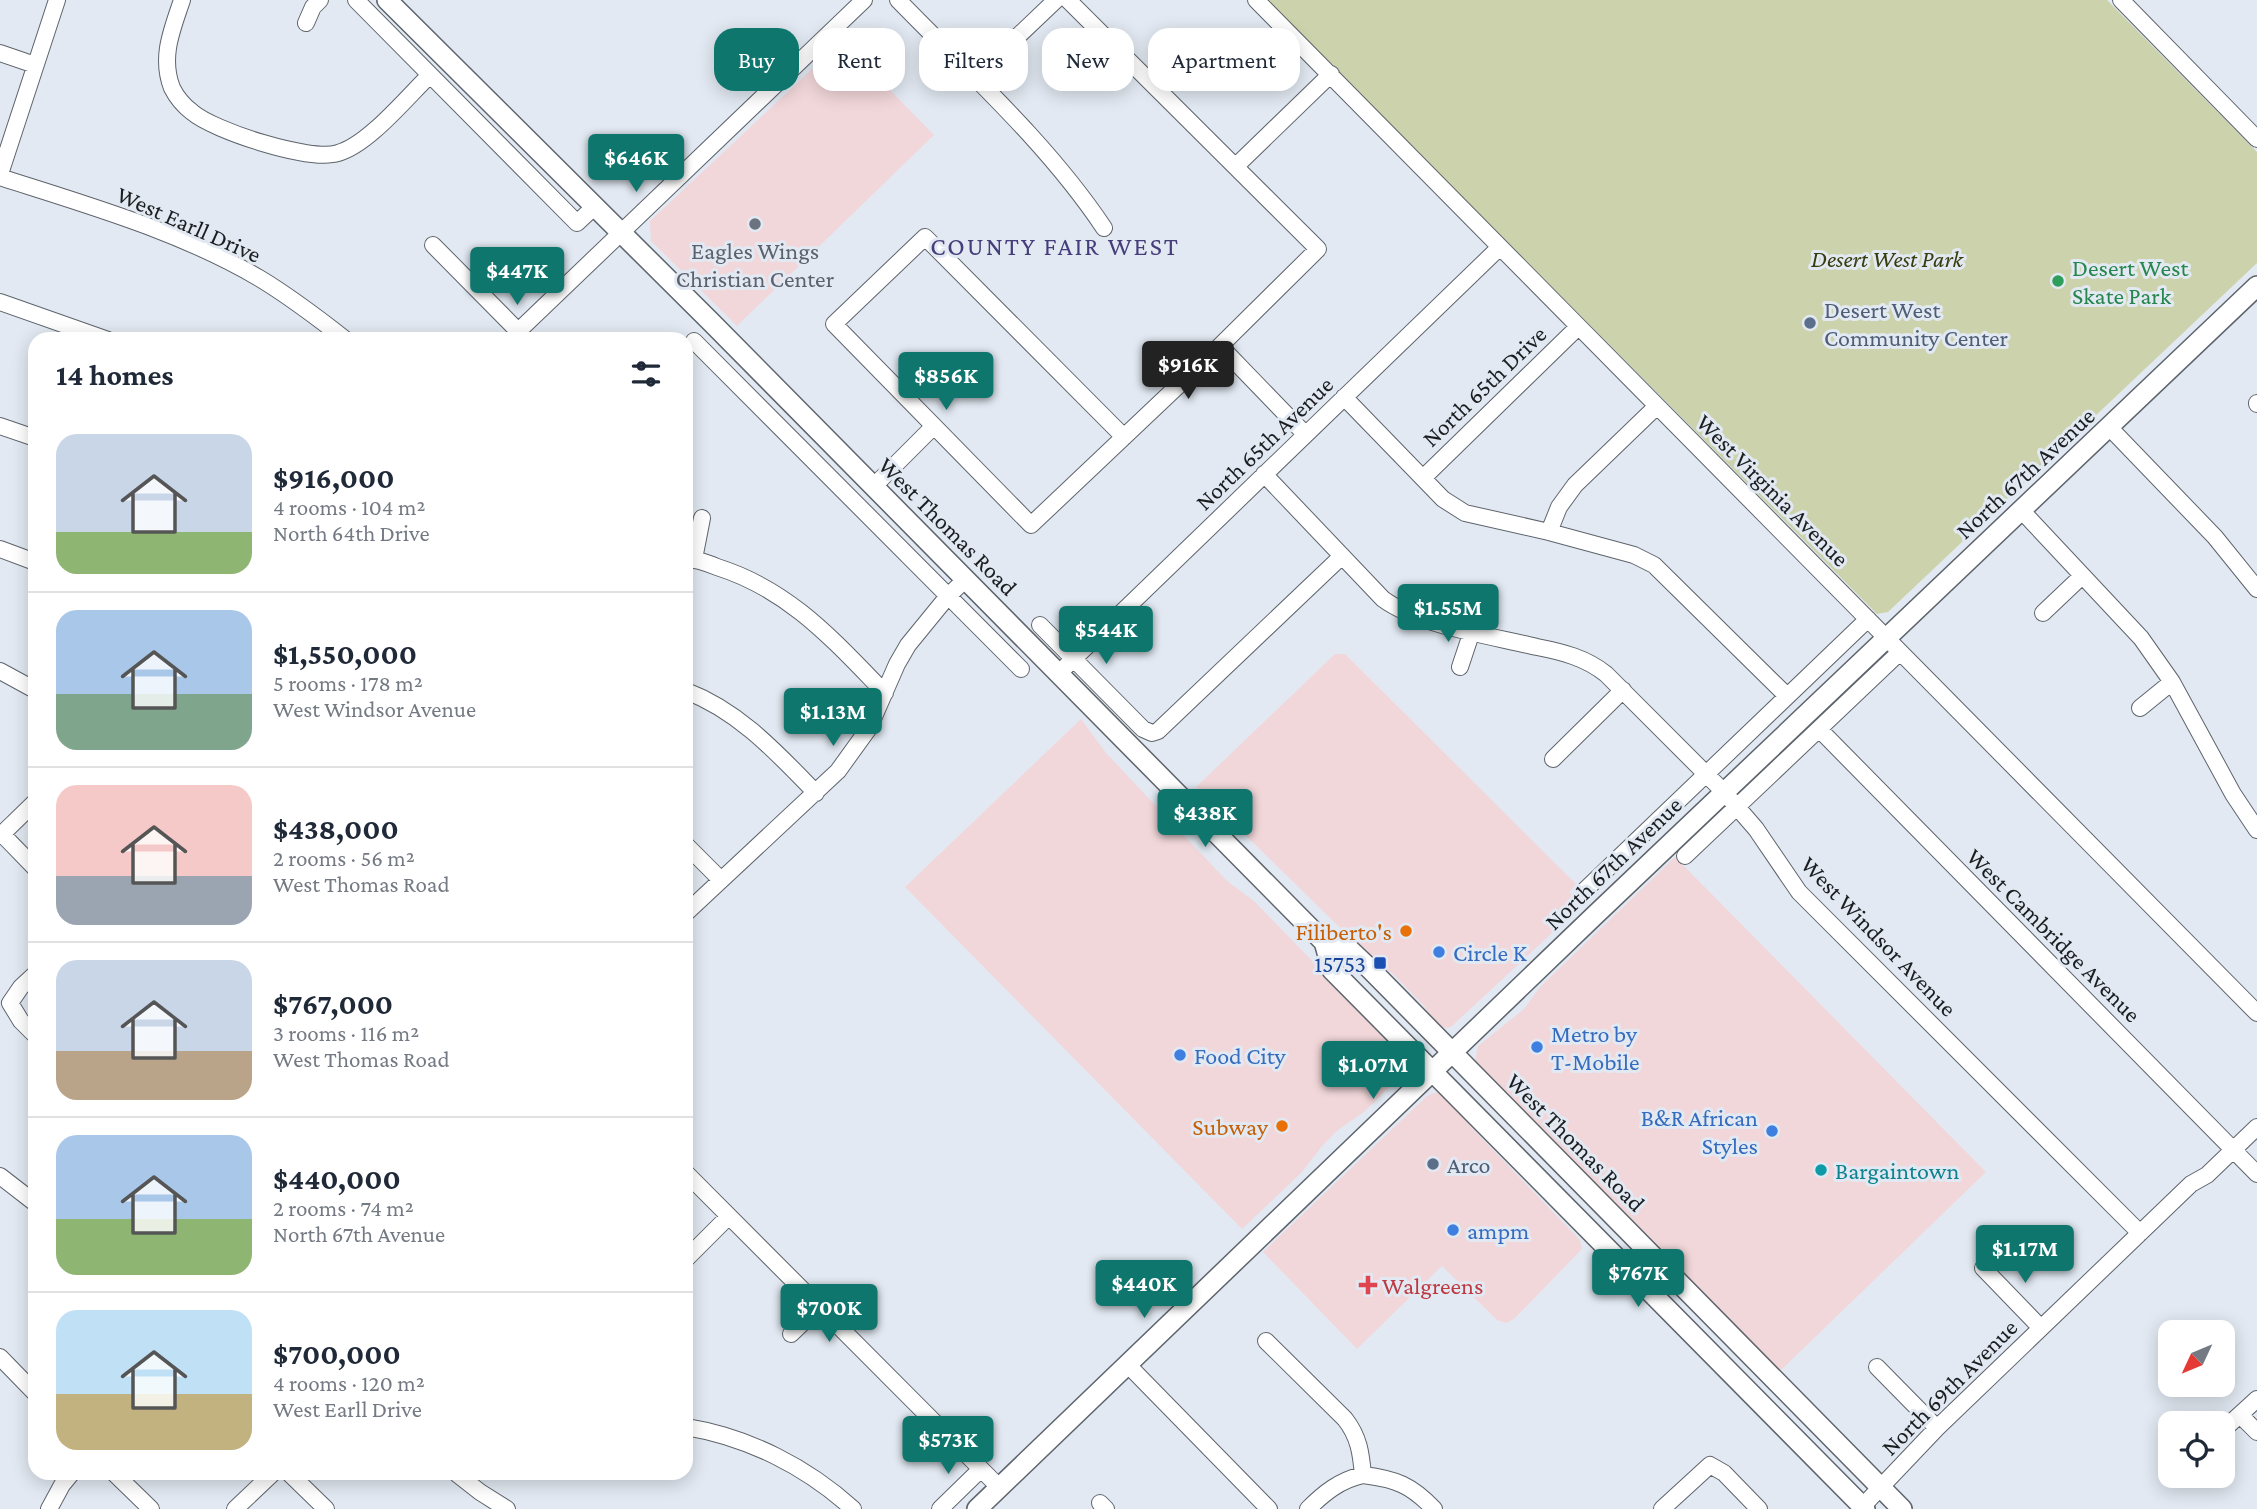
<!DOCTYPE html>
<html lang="en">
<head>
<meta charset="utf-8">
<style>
	:root { --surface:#fff; --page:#f2f2f3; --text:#1f2937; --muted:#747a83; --line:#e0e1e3; --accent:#0f766e }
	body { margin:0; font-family:"Crimson Pro",serif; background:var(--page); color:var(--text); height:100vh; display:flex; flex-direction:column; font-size:26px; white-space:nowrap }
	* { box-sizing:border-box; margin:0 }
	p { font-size:23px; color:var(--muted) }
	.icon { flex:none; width:38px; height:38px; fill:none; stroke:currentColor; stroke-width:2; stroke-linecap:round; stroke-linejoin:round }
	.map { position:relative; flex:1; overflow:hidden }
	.panel { position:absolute; left:28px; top:332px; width:665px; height:1148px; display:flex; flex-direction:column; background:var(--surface); border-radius:21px; box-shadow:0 4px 18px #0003 }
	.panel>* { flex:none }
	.top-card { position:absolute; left:714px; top:28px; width:665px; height:63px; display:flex; gap:14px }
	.needle { width:46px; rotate:226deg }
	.controls { position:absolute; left:2158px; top:1320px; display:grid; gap:14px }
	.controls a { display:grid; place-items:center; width:77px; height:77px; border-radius:14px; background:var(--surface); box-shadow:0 4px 18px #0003; font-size:35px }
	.price { position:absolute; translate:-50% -60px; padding:0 16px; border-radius:7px; background:var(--accent); color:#fff; font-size:23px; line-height:46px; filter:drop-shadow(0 2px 4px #0008) }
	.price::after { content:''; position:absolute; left:50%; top:42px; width:21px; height:16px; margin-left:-10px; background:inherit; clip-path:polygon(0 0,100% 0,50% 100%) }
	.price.active { background:#222; color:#fff }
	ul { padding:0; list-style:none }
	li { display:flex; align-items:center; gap:21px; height:175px; padding:0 28px }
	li+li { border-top:2px solid var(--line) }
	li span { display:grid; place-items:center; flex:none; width:196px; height:140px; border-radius:21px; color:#555 }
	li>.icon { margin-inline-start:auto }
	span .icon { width:84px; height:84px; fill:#fffc; stroke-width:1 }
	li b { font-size:30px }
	h2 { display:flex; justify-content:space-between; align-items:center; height:84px; padding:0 28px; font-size:30px }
	.chip { padding:0 24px; border-radius:21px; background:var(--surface); box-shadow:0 4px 18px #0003; font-size:24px; line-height:63px }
	.chip.active { background:var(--accent); color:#fff }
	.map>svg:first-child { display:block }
	.commercial { fill:#f2d7da }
	.green { fill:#ccd3ac }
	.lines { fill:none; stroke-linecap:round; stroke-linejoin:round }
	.minor-casing { stroke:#5e646c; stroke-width:18 }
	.major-casing { stroke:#5e646c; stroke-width:22 }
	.minor { stroke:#fff; stroke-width:16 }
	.major { stroke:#fff; stroke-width:19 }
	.worship-dot { fill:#6b7280; stroke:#e2e9f2; stroke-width:2.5 }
	.leisure-dot { fill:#2e9e5b; stroke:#e2e9f2; stroke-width:2.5 }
	.service-dot { fill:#5c6f8a; stroke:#e2e9f2; stroke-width:2.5 }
	.food-dot { fill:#e8710a; stroke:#e2e9f2; stroke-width:2.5 }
	.shop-dot { fill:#3f7fe0; stroke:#e2e9f2; stroke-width:2.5 }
	.transit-dot { fill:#1a4fb4; stroke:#e2e9f2; stroke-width:2.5 }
	.culture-dot { fill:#0f9aa8; stroke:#e2e9f2; stroke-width:2.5 }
	.health-dot { fill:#e0444e; stroke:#e2e9f2; stroke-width:2.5 }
	.labels { text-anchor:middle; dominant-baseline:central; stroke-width:6; stroke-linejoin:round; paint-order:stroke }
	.street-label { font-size:24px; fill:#1b1e21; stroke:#e2e9f2 }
	.worship-label { font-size:24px; fill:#5b616d; stroke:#e2e9f2 }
	.park-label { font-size:24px; font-style:italic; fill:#373c0c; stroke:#e2e9f2 }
	.leisure-label { font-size:24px; fill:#27864d; stroke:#e2e9f2; text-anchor:start }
	.service-label { font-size:24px; fill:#4e5e75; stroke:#e2e9f2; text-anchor:start }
	.food-label { font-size:24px; fill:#c56008; stroke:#e2e9f2; text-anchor:end }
	.shop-label { font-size:24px; fill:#366cbe; stroke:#e2e9f2; text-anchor:start }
	.transit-label { font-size:24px; fill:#164399; stroke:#e2e9f2; text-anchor:end }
	.culture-label { font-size:24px; fill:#0d838f; stroke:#e2e9f2; text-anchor:start }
	.health-label { font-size:24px; fill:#be3a42; stroke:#e2e9f2; text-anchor:start }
	.neighbourhood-label { font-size:26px; letter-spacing:2px; fill:#463e7b; stroke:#e2e9f2 }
</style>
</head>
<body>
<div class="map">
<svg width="2257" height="1509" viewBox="0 0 2257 1509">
	<rect width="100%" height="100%" fill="#e2e9f2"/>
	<path class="commercial" d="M842 41 934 135 737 326 651 241 650 221Z
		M1335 654H1345L1577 885 1569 892 1582 905 1451 1027 1445 1028 1435 1023 1424 1006 1392 973 1377 964 1196 787Z
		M1081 719 1106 753 1227 881 1254 901 1406 1057 1404 1073 1364 1112 1338 1130 1323 1145 1302 1172 1242 1229 905 887Z
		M1675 857 1986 1172 1779 1372 1477 1066 1475 1061 1478 1046 1524 1009 1540 987Z
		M1437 1092 1446 1096 1471 1127 1580 1240 1582 1249 1514 1319 1506 1323 1497 1320 1442 1266 1357 1349 1263 1252 1427 1096Z"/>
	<path class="green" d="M1267 0H2107L2257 152V263L1888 612 1877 614Z"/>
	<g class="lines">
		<defs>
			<path id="minor" d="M182 0C172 30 160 57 172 88 176 96 184 106 192 112 214 131 310 162 338 153 368 145 407 97 430 75
				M356 0 577 223 594 207
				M898 0C969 73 1048 144 1104 228
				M1068 0 1318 249 1220 346 1031 525 834 324 925 237 1124 437
				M1256 0 2257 1013
				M2121 0 2257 139
				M306 23 313 7 320 0
				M0 53 35 65
				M974 78 1056 0
				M1236 166 1331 74
				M0 174 57 0
				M0 177C87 205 179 231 259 278 289 296 318 318 346 340
				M433 245 518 331
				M0 302 108 340
				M509 340 864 0
				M694 341 1021 669
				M1220 346 1305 434
				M1344 397 1443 499 1465 513 1549 532 1634 555 1654 565 1787 696
				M2257 403V404
				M0 426 35 438
				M2109 427 2215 537 2257 589
				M1264 474 1383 599C1420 626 1492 636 1537 647 1563 652 1586 658 1606 674L1724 792 1756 829 1799 892 2140 1233
				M1423 478 1578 327
				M874 486 934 426
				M2021 510 2141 638 2172 682 2233 794 2257 830
				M1549 532 1559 507 1575 485 1657 406
				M0 549 35 562
				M686 559C697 559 707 563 717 567 790 590 833 640 885 693
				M694 559 702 518
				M2043 613 2082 576
				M1040 625 1143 729 1152 733 1158 731 1342 556
				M1460 667 1472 631
				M0 671 35 690
				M1059 673 1500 247
				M686 691C739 711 777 753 816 793
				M2140 708 2172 682
				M1819 729 2257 1174
				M1553 759 1623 690
				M2 834 35 868
				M0 836 35 802
				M686 845 721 880
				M1685 856 1900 652
				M1583 892 1868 619
				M686 913 838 771 869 728 897 664 908 645 948 596 966 579
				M35 974 21 987 10 1003 21 1021 35 1035
				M686 1173 1000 1488
				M0 1176 35 1203
				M686 1259 728 1217
				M1983 1268 2041 1328
				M791 1334 819 1307
				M1266 1341 1345 1419C1359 1437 1361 1453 1363 1475 1396 1479 1411 1485 1434 1509
				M0 1357 35 1393
				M1127 1364 1269 1509
				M1877 1367 1937 1428
				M2240 1415 2257 1432
				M686 1427C748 1437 807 1467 853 1509
				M2222 1431 2257 1399
				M115 1474 151 1509
				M290 1474 326 1509
				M457 1474 480 1492 507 1509
				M1100 1503 1106 1509
				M49 1509 62 1485 71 1474
				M235 1509 272 1474
				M940 1509 981 1469
				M1308 1509C1324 1493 1340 1480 1363 1475
				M1662 1509 1710 1465 1724 1473 1759 1509
				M1860 1509 1937 1428 2140 1233 2191 1184 2207 1175 2257 1127"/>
			<path id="major" d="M387 0 712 323 1324 942 1350 950 1370 969 1902 1509
				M1324 942 1332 970 1865 1509
				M977 1509 1592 918 2257 286"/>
		</defs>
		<use href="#minor" class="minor-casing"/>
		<use href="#major" class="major-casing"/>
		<use href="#minor" class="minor"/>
		<use href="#major" class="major"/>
	</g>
	<circle class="worship-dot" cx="755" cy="224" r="7"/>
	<circle class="leisure-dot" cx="2058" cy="281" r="7"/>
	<g class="service-dot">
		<circle cx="1810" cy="323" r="7"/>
		<circle cx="1433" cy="1164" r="7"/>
	</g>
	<g class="food-dot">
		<circle cx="1406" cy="931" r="7"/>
		<circle cx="1282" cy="1126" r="7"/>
	</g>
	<g class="shop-dot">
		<circle cx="1439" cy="952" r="7"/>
		<circle cx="1537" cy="1047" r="7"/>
		<circle cx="1180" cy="1055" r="7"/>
		<circle cx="1772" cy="1131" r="7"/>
		<circle cx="1453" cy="1230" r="7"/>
	</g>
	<rect class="transit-dot" x="1373" y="956" width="14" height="14" rx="3.5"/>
	<circle class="culture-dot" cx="1821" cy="1170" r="7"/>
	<path class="health-dot" d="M1364.5 1274.5h7v7h7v7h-7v7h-7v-7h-7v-7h7z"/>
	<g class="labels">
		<g class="street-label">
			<text transform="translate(189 224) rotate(24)">West Earll Drive</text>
			<text transform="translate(1484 386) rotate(-44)">North 65th Drive</text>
			<text transform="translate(1264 443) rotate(-44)">North 65th Avenue</text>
			<text transform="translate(2025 473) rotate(-43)">North 67th Avenue</text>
			<text transform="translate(1773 490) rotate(45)">West Virginia Avenue</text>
			<text transform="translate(948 526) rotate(45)">West Thomas Road</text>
			<text transform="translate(1613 863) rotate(-44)">North 67th Avenue</text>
			<text transform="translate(2054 935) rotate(45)">West Cambridge Avenue</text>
			<text transform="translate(1879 936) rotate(46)">West Windsor Avenue</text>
			<text transform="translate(1576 1142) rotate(45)">West Thomas Road</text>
			<text transform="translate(1949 1387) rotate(-45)">North 69th Avenue</text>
		</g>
		<g class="worship-label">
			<text x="755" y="250">Eagles Wings<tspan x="755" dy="28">Christian Center</tspan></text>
		</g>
		<g class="park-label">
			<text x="1887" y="258">Desert West Park</text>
		</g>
		<g class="leisure-label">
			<text x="2072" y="267">Desert West<tspan x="2072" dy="28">Skate Park</tspan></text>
		</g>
		<g class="service-label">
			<text x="1824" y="309">Desert West<tspan x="1824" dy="28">Community Center</tspan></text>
			<text x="1447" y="1164">Arco</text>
		</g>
		<g class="food-label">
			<text x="1392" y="931">Filiberto's</text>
			<text x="1268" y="1126">Subway</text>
		</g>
		<g class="shop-label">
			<text x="1453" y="952">Circle K</text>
			<text x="1551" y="1033">Metro by<tspan x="1551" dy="28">T-Mobile</tspan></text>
			<text x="1194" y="1055">Food City</text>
			<text x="1758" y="1117" text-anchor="end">B&amp;R African<tspan x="1758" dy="28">Styles</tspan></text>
			<text x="1467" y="1230">ampm</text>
		</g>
		<g class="transit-label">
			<text x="1366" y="963">15753</text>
		</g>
		<g class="culture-label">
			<text x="1835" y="1170">Bargaintown</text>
		</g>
		<g class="health-label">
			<text x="1382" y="1285">Walgreens</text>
		</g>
		<g class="neighbourhood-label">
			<text x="1055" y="246">COUNTY FAIR WEST</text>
		</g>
	</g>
</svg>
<div class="controls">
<a><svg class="needle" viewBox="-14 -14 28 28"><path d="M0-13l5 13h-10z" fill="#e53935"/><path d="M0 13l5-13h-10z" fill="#747a83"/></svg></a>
<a><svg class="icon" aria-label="locate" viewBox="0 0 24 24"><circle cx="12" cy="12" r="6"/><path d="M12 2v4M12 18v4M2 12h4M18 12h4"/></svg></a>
</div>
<b class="price" style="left:636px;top:194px">$646K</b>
<b class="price" style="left:517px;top:307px">$447K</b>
<b class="price active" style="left:1188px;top:401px">$916K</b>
<b class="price" style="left:946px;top:412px">$856K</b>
<b class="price" style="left:1448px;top:644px">$1.55M</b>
<b class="price" style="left:1106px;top:666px">$544K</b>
<b class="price" style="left:833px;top:748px">$1.13M</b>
<b class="price" style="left:1205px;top:849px">$438K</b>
<b class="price" style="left:1373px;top:1101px">$1.07M</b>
<b class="price" style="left:2025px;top:1285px">$1.17M</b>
<b class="price" style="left:1638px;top:1309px">$767K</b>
<b class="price" style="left:1144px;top:1320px">$440K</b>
<b class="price" style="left:829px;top:1344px">$700K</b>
<b class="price" style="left:948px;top:1476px">$573K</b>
<div class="top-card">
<a class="chip active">Buy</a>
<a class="chip">Rent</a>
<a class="chip">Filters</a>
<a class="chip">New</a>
<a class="chip">Apartment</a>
</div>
<section class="panel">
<h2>14 homes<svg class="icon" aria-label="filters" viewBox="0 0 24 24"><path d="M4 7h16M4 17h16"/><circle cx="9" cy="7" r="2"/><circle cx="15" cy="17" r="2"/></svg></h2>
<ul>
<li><span style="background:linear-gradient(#c9d6e8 70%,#8fb573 0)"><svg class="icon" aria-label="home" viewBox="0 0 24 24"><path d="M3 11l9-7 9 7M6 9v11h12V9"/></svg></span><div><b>$916,000</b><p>4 rooms · 104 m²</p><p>North 64th Drive</p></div></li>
<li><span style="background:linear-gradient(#a9c7e8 60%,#7fa58c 0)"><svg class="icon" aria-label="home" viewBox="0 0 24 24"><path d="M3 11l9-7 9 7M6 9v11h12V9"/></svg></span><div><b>$1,550,000</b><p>5 rooms · 178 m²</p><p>West Windsor Avenue</p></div></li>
<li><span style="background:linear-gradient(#f6c9c9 65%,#9aa5b1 0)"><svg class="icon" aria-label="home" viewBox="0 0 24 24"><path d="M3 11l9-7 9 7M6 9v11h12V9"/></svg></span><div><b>$438,000</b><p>2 rooms · 56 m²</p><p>West Thomas Road</p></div></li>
<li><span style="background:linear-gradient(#c9d6e8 65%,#b9a48a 0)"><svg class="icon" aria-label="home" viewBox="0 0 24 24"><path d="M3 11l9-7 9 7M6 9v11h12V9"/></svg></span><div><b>$767,000</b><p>3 rooms · 116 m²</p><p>West Thomas Road</p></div></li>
<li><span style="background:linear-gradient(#a9c7e8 60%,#8fb573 0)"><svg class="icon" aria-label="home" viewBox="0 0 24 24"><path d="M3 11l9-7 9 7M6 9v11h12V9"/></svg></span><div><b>$440,000</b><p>2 rooms · 74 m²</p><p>North 67th Avenue</p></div></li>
<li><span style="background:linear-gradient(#bfe0f5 60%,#c2b280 0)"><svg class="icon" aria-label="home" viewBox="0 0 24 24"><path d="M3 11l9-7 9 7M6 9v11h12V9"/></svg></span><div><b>$700,000</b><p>4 rooms · 120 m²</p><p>West Earll Drive</p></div></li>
</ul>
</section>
</div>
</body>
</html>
